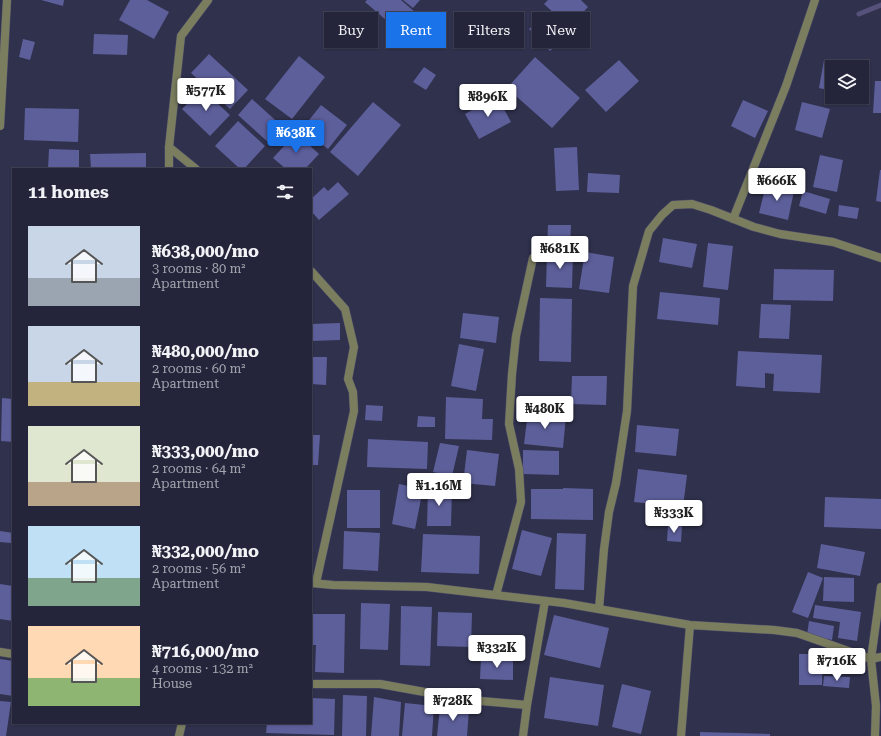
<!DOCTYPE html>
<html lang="en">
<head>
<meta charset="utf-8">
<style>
	:root { --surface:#24253a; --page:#2c2d42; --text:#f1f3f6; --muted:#a3a5af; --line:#414254; --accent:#1a73e8 }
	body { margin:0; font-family:"Roboto Serif",serif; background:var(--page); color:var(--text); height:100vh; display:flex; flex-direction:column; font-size:15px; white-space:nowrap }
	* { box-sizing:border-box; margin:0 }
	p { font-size:13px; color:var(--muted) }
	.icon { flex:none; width:22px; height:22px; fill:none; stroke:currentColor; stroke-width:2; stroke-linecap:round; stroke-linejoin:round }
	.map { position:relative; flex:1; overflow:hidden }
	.drawer { position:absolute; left:12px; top:168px; width:300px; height:556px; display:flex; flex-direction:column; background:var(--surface); border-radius:0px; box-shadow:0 1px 3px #0004,0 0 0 1px var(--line) }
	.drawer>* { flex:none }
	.banner { position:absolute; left:324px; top:12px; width:380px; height:36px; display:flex; gap:8px }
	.tools { position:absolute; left:825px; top:60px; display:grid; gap:8px }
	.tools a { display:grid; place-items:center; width:44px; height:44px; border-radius:0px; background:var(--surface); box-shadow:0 1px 3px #0004,0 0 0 1px var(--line); font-size:20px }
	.price { position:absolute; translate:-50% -34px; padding:0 9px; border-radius:4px; background:#fff; color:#222; font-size:13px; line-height:26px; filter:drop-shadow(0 1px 2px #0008) }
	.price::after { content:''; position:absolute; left:50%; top:24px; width:12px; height:9px; margin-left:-6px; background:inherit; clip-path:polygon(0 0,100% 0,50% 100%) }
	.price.selected { background:var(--accent); color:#fff }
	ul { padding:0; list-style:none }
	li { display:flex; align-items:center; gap:12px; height:100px; padding:0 16px }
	li span { display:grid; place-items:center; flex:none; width:112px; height:80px; border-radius:0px; color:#555 }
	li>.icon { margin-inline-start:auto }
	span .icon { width:48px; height:48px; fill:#fffc; stroke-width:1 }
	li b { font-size:17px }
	h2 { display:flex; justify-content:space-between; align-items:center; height:48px; padding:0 16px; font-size:17px }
	.chip { padding:0 14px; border-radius:0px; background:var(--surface); box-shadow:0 1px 3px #0004,0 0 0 1px var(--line); font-size:14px; line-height:36px }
	.chip.selected { background:var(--accent); color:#fff }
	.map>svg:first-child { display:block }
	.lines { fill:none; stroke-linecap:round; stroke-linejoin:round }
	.stream { stroke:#55517b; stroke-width:5 }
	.building { fill:#5d5f9b }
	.minor-casing { stroke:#4d4e69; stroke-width:9 }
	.minor { stroke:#7b7d5f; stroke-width:8 }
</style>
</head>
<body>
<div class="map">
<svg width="881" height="736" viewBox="0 0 881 736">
	<rect width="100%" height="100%" fill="#30314d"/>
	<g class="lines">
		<path class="stream" d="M859 14 881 5"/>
	</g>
	<path class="building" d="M41 0H64L63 6Z
		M130 0H147L169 12 154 39 119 20Z
		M367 0H401L416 13 400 32 365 2Z
		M403 0H420L413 8Z
		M548 0H581L588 7 569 27 544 4Z
		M548 12 568 34 550 51 529 29Z
		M94 34 128 35 127 55 93 54Z
		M23 39 35 42 30 60 19 57Z
		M209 54 248 90 230 109 191 73Z
		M299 56 325 77 292 119 265 99Z
		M535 57 580 98 552 128 507 88Z
		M619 60 639 81 606 112 585 90Z
		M824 60 852 65 851 67H832V91L819 88Z
		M424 67 436 75 426 90 413 82Z
		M875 81H881V113H873Z
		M202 89 230 115 210 136 182 109Z
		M497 96 511 122 479 139 465 114Z
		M252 99 284 128 269 143 238 115Z
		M743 100 768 111 755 138 731 126Z
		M373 102 401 125 358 176 330 152Z
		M802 102 830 109 822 138 795 130Z
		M321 105 347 125 328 149 302 129Z
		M25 108 79 109 78 142 24 140Z
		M238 121 265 146 244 169H240L215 146Z
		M296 133 319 154 305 169H286L273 158Z
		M577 147 579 190 556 191 554 148Z
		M49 149 79 150V169H48Z
		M146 153V169H91L90 154Z
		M820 155 843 160 837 192 813 187Z
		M880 170H881V202L876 201Z
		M588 173 620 175 619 193 587 192Z
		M338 182 349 194 319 220 311 211V199L324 187 328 191Z
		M766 185 794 191 788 220 759 213Z
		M803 191 830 199 826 214 799 206Z
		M839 205 859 208 857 219 838 216Z
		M548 225H571L570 248H547Z
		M663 238 697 244 692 268 659 262Z
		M708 243 733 246 728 290 703 287Z
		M585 252 614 257 609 293 579 289Z
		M547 253 573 254 572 288 546 287Z
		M774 269 834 270 833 301 773 300Z
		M660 292 720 298 718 325 657 319Z
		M540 298 572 299 571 362 539 361Z
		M761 304 791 305 789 339 759 338Z
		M463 313 499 317 496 343 460 338Z
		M340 323V340L311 341V324Z
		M459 344 484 349 476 391 451 386Z
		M738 351 822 355 820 393 773 391 774 374 765 373V388L736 386Z
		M311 357H327L326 385 311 384Z
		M572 376H607L606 405 571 404Z
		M446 397 483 399 482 419H493L492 440 445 439Z
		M2 398 13 399V442L1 441Z
		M366 405 383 406 382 421 365 420Z
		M528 412 566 416 563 448 524 444Z
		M418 416 435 417V427H417Z
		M637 425 679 429 676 456 635 452Z
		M311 435H320L318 465H311Z
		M368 439 428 442 427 469 367 467Z
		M440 443 459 446 452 476 433 472Z
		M467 450 499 454 495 486 463 483Z
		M523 450 559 451V475L523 474Z
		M638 469 687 475 683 507 634 502Z
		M399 484 423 489 415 529 392 524Z
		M428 488 452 489 451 526H427Z
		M563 488 593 489V520L531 519V489H563Z
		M347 490H380V528H347Z
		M825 497 881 499V529L824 527Z
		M668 525 682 526 681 542 667 541Z
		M522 530 552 538 541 576 512 569Z
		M0 531 13 533 11 543 0 542Z
		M344 531 380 533 378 571 343 569Z
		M557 533 586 534 584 590 555 589Z
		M423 534 480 536 479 574 421 572Z
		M821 544 865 552 860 576 817 568Z
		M808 572 823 578 808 618 792 612Z
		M824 577 854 578V602L823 601Z
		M0 584 13 586V621L0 619Z
		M361 603 390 604 388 650 360 649Z
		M815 605 861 612 857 641 838 638 840 622 813 618Z
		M401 606 432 607 430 666 400 665Z
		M438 612 472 613 471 647 437 646Z
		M311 614H345L344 673 315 672 316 645H311Z
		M554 615 609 628 600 668 544 655Z
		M809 621 834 626 832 640 807 635Z
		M799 654H823L822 685H799Z
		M481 658H513V680L480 679Z
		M0 659 13 661V696L0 694Z
		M824 676 850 677 849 688 823 686Z
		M550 677 604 685 598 726 544 718Z
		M622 684 651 691 641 734 612 727Z
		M343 695 367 696 366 736H342Z
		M374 697 401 702 399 736H371Z
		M311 698 335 699 334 735 266 733 267 723H311Z
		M0 701 11 702 6 736H0Z
		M405 703 434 706 432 736H402Z
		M440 707 469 710 467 736H437Z
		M700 732 770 734V736H700Z"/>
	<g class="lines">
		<defs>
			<path id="minor" d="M0 126 7 0
				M169 147 196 169
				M169 169V147L181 36 208 0
				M733 219 786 86 815 0
				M311 271 345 309 354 347 348 379 353 392 354 411 316 583
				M311 583 333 585 427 587 564 603 690 625 774 630 797 633 871 659 881 657
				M496 595 521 502 519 469 509 424 512 374 516 336 533 258
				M599 609 604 549 609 512 616 483 627 411 633 286 649 231 662 215 673 205 692 204 711 210 754 227 780 234 833 242 881 258
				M0 652 13 654
				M311 684H380L469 700 527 705
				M179 736 182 723
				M523 736 527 705 545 601
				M681 736 690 625
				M875 736 876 706 871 659 881 587"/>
		</defs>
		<use href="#minor" class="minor-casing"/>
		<use href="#minor" class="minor"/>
	</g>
</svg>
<div class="tools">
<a><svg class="icon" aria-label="layers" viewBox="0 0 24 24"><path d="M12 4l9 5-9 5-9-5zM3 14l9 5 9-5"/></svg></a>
</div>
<b class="price" style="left:206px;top:112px">₦577K</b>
<b class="price" style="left:488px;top:118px">₦896K</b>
<b class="price selected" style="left:296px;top:154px">₦638K</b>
<b class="price" style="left:777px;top:202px">₦666K</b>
<b class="price" style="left:560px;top:270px">₦681K</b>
<b class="price" style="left:545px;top:430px">₦480K</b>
<b class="price" style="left:439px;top:507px">₦1.16M</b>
<b class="price" style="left:674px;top:534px">₦333K</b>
<b class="price" style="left:497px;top:669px">₦332K</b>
<b class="price" style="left:837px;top:682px">₦716K</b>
<b class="price" style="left:453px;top:722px">₦728K</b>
<div class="banner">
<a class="chip">Buy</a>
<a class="chip selected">Rent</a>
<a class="chip">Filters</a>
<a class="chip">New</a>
</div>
<section class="drawer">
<h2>11 homes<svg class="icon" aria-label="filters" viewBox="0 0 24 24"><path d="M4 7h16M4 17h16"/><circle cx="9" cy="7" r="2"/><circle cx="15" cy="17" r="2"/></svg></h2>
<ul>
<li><span style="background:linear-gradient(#c9d6e8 65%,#9aa5b1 0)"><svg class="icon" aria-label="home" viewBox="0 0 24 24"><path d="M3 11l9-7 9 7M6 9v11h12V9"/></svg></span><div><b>₦638,000/mo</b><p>3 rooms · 80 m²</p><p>Apartment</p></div></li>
<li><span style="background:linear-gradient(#c9d6e8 70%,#c2b280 0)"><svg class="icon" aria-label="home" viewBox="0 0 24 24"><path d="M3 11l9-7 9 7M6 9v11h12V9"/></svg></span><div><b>₦480,000/mo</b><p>2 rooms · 60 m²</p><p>Apartment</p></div></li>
<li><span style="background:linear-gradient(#dfe7d0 70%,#b9a48a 0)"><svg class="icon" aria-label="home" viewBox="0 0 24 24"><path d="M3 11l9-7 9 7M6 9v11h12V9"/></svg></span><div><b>₦333,000/mo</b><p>2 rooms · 64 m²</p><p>Apartment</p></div></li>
<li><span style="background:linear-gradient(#bfe0f5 65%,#7fa58c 0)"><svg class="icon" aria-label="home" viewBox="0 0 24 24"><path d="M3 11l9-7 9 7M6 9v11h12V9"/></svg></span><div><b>₦332,000/mo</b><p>2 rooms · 56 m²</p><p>Apartment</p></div></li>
<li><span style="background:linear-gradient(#ffd9b3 65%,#8fb573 0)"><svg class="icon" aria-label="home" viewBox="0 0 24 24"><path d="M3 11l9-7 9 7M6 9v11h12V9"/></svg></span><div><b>₦716,000/mo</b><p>4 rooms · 132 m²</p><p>House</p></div></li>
</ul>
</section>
</div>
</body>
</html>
